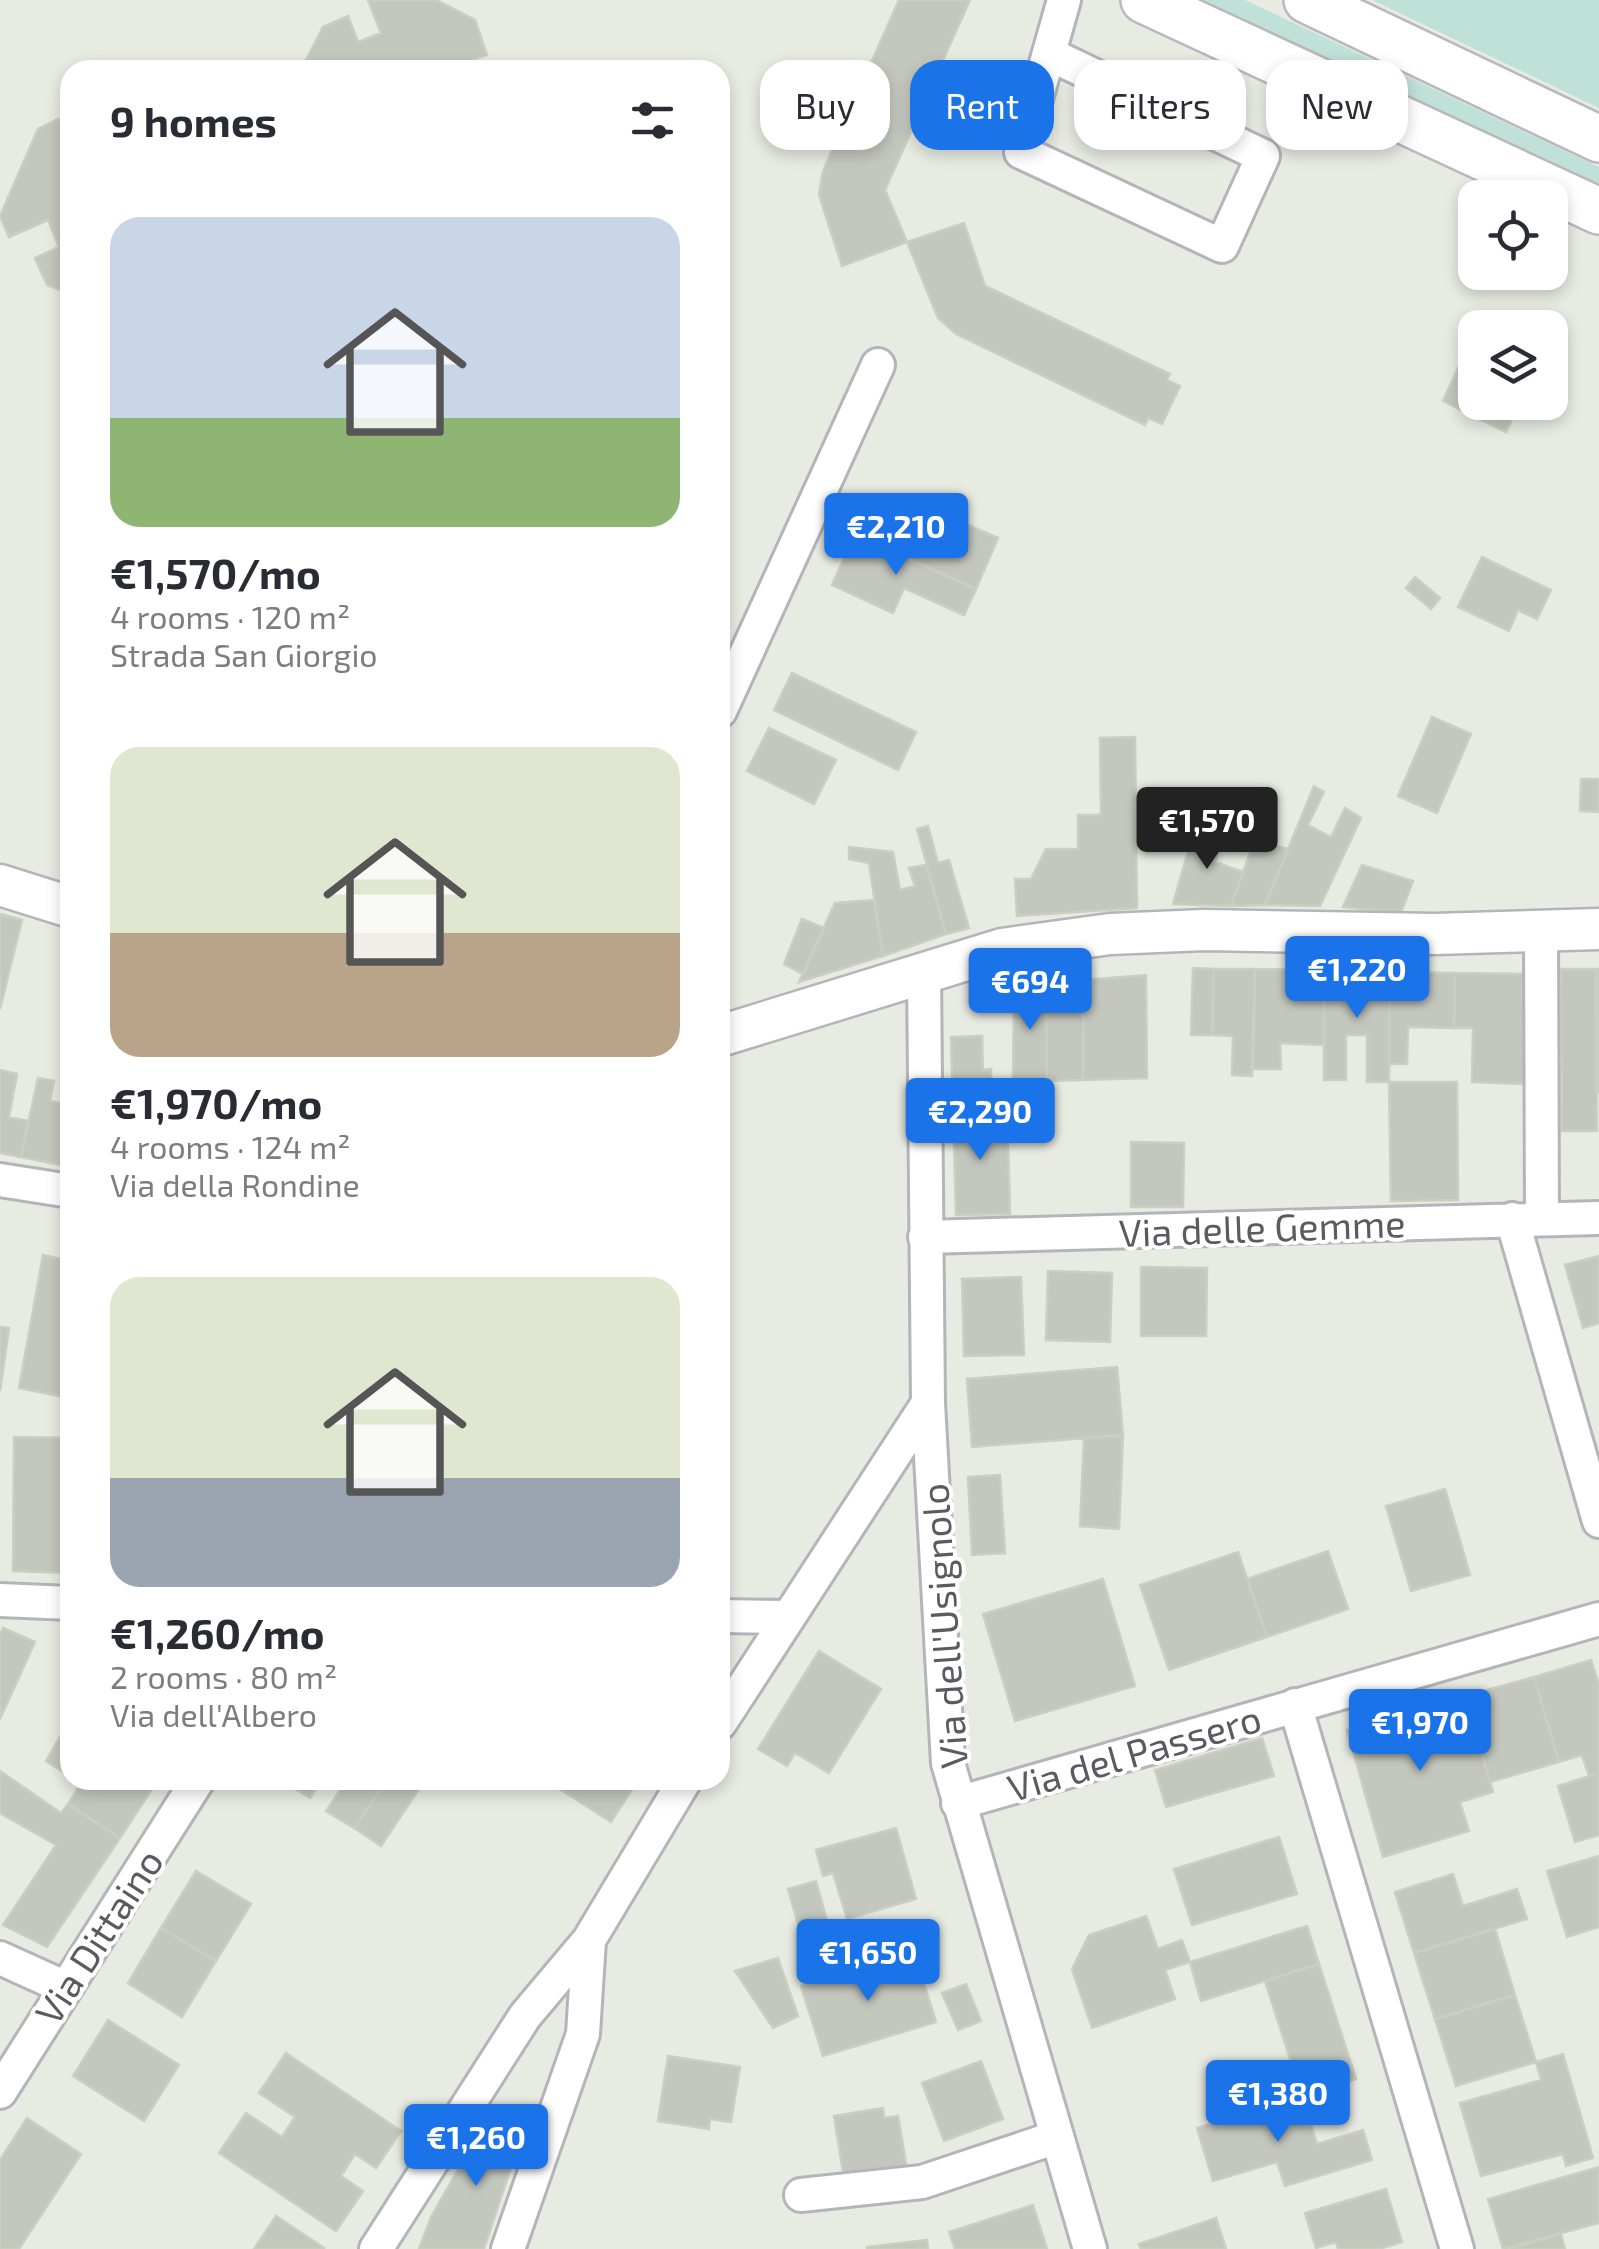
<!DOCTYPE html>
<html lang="en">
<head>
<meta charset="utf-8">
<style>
	:root { --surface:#fff; --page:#f7f7f7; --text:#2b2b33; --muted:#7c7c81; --accent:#1a73e8 }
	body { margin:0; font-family:"Exo 2",sans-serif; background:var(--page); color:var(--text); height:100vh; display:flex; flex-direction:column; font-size:38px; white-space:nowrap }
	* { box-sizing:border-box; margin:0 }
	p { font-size:32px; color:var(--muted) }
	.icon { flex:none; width:55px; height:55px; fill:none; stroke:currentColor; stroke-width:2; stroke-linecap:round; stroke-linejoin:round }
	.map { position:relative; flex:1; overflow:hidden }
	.side { position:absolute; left:60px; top:60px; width:670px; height:1730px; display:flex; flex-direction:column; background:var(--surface); border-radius:30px; box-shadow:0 5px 15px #0003 }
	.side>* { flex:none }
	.guide { position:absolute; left:760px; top:60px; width:688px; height:90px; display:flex; gap:20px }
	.controls { position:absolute; left:1458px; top:180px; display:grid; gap:20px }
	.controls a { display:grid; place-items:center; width:110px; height:110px; border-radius:20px; background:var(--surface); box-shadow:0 5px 15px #0003; font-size:50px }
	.price { position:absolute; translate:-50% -85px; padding:0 22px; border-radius:10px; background:var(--accent); color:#fff; font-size:32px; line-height:65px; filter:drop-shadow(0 2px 5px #0008) }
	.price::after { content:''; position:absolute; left:50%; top:60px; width:30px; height:22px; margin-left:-15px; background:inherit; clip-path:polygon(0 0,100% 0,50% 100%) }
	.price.current { background:#222; color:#fff }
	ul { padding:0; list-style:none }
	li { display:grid; align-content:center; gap:20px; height:530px; padding:0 50px }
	li span { display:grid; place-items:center; height:310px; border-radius:30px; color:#555 }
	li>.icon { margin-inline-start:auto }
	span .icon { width:180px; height:180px; fill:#fffc; stroke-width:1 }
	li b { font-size:42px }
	h2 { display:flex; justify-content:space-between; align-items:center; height:120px; padding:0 50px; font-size:42px }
	.tag { padding:0 35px; border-radius:30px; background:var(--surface); box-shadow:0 5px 15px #0003; font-size:35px; line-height:90px }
	.tag.current { background:var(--accent); color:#fff }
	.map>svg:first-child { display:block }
	.green { fill:#c0e1d8 }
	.building { fill:#c3c7be; stroke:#cacfc1; stroke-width:2.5 }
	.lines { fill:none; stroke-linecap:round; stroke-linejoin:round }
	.minor-casing { stroke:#b6b4bb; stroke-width:38 }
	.tertiary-casing { stroke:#b6b4bb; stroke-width:45 }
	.secondary-casing { stroke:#bab7bf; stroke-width:50 }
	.minor { stroke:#fff; stroke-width:32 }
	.tertiary { stroke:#fff; stroke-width:40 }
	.secondary { stroke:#fff; stroke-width:45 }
	.labels { text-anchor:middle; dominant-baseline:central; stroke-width:8; stroke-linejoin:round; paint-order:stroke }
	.street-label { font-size:38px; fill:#5c5a61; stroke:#fff }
</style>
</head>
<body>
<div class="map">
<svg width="1599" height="2249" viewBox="0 0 1599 2249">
	<rect width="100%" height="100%" fill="#e7ebe2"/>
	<path class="green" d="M1197 0H1245L1599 167V188Z
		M1372 0H1599V108Z"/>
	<path class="building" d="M368 0H436L475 20 487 55 442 70H301L323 27 348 16 358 42 381 33Z
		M899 0H970L885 190 907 242 842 266 819 195 823 171Z
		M58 119 70 143V294L47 285 35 258 59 247 48 220 9 237 0 216 38 129Z
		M964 223 985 286 1170 374 1167 380 1180 386 1162 424 1148 418 1145 425 956 334 938 318 907 242Z
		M1470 342 1475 345V402H1520L1506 432 1443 401Z
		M878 496 939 524 943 514 998 538 976 589 860 537Z
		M855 534 976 589 964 615 904 588 893 613 832 585Z
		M1482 557 1551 590 1537 619 1518 610 1509 631 1458 607Z
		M1415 577 1440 598 1431 609 1406 588Z
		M792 673 916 732 898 770 774 710Z
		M1432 717 1471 734 1437 813 1398 796Z
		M769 728 836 760 814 804 747 771Z
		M1135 737 1137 908 1017 916 1015 879H1031L1046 849H1078V815H1101L1100 738Z
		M1581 779H1599V812L1580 811Z
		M1314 786 1324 792 1308 825 1331 837 1345 808 1361 818 1320 906 1265 905Z
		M1197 820 1224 832 1215 862 1243 872 1231 906 1173 904Z
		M928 826 938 863 949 860 969 928 946 934 917 829Z
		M1255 839 1288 849 1265 905 1231 906Z
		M849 847 893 852 900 890 915 886 909 868 926 865 946 934 883 956 869 863 849 859Z
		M1362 865 1413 881 1401 913 1343 907Z
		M874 900 883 956 799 982 835 903Z
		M0 914 22 920 0 1009Z
		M802 919 824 928 803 974 784 964Z
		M1193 968 1214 969 1212 1035H1191Z
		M1214 969H1255L1252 1076 1232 1075 1233 1036 1212 1035Z
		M1255 969 1324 970V1045L1280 1043 1281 1069H1253Z
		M1561 969H1596L1597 1131H1562Z
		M1596 969H1599V1092H1596Z
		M1324 970 1390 972 1389 1082H1367V1035H1346V1080H1324Z
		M1390 972 1455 973 1454 1028 1408 1027 1407 1064H1389Z
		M1455 973 1529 974 1527 1084 1472 1082 1473 1028H1454Z
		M1146 975 1147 1078 1083 1080 1084 980Z
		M1084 980 1083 1080 1047 1081 1046 983Z
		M1046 983 1047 1081H1013L1014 985Z
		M982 1036 983 1070 991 1069 992 1105H953L951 1037Z
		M0 1070 17 1074 9 1117 28 1121 21 1157 0 1153Z
		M38 1078 54 1081 50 1101 70 1105V1167L21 1157Z
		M1389 1082H1457L1458 1200 1391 1201Z
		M953 1105H992L993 1141H1008L1010 1214 956 1215Z
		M1131 1142 1184 1143 1183 1207H1131Z
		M43 1255 70 1261 69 1398 19 1388Z
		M1599 1256V1323L1583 1328 1565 1265Z
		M1141 1267 1207 1268 1206 1336H1141Z
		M1048 1271 1112 1273 1110 1342 1046 1340Z
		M1021 1277 1024 1355 964 1356 962 1279Z
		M0 1327 9 1328 0 1391Z
		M1117 1367 1123 1435 972 1447 967 1379Z
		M1123 1435 1119 1529 1080 1526 1084 1438Z
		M14 1437 70 1438V1573L13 1571Z
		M1000 1475 1005 1553 972 1555 968 1477Z
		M1445 1489 1470 1575 1411 1591 1386 1506Z
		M1328 1551 1348 1609 1267 1637 1247 1579Z
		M1238 1552 1267 1637 1169 1670 1140 1585Z
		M1103 1579 1135 1686 1015 1721 983 1614Z
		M3 1628 35 1642 0 1719V1635Z
		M819 1651 881 1689 829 1773 795 1753 787 1766 758 1749Z
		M1591 1660 1599 1685V1773L1589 1776 1582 1755 1559 1762 1534 1677Z
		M1534 1677 1559 1762 1490 1782 1465 1696Z
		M1465 1696 1493 1792 1460 1802 1469 1831 1383 1857 1347 1730Z
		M69 1721H70V1776L46 1761Z
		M1262 1738 1274 1776 1166 1807 1155 1770Z
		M0 1771 61 1813 68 1804 120 1838 47 1947 3 1925 56 1845 0 1813Z
		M1599 1773V1835L1575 1842 1558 1786Z
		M76 1780H158L120 1838 68 1804 81 1783Z
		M282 1780H322L310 1798Z
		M347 1780H387L354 1828 326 1811Z
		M387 1780H425L381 1846 354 1828Z
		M546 1780H638L611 1822Z
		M896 1828 916 1899 847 1919 833 1873 823 1876 816 1850Z
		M1279 1837 1297 1894 1192 1925 1174 1869Z
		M1599 1856V1927L1567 1937 1547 1871Z
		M196 1871 251 1904 216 1961 161 1928Z
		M1453 1874 1463 1906 1517 1889 1527 1919 1414 1953 1395 1892Z
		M816 1881 832 1938 804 1945 788 1889Z
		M1146 1916 1158 1949 1182 1940 1190 1962 1165 1970 1175 1999 1092 2028 1072 1969 1089 1935Z
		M1307 1926 1319 1964 1201 2001 1190 1962Z
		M161 1928 216 1961 182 2017 128 1983Z
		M1495 1929 1515 1995 1435 2019 1414 1953Z
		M914 1952 936 2022 823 2056 801 1986Z
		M778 1958 798 2016 773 2028 735 1971Z
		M1319 1964 1356 2079 1302 2096 1265 1981Z
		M966 1984 981 2021 958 2030 942 1993Z
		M1515 1995 1536 2062 1456 2086 1435 2019Z
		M108 2020 179 2065 144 2121 73 2076Z
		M286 2053 401 2131 376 2168 355 2154 341 2176 363 2191 336 2231 219 2153 246 2113 282 2137 295 2117 259 2093Z
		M1563 2054 1593 2158 1566 2166 1563 2154 1481 2176 1460 2103 1541 2080 1536 2062Z
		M668 2056 740 2067 731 2122 710 2119 709 2129 658 2121Z
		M981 2061 1003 2119 944 2141 922 2083Z
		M1302 2096 1317 2144 1363 2130 1372 2160 1285 2186 1277 2162 1213 2181 1197 2128Z
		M883 2108 884 2118 898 2116 907 2169 844 2178 834 2116Z
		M491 2112 525 2125 484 2249H419L431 2217Z
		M27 2118 81 2154 19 2249H0V2160Z
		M1599 2167V2223L1503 2249 1488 2199Z
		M1386 2189 1402 2242 1379 2249H1338L1336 2242 1316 2248 1305 2213Z
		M1033 2205 1047 2249H955L949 2232Z
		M276 2216 324 2248 323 2249H254Z
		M1216 2218 1226 2249H1141L1139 2244Z
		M1561 2234 1565 2249H1510Z
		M927 2240 928 2249H867V2247Z"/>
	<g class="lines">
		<defs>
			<path id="minor" d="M1049 54 1263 156 1222 246 1021 152 1064 0
				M720 711 878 365
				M1541 929 1542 1218
				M924 971 928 1403 948 1763 1090 2249
				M0 1180 70 1191
				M1512 1219 1599 1521
				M925 1237 1599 1218
				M0 1600 70 1603
				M720 1616 787 1617
				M1295 1705 1457 2249
				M720 1723 928 1403
				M958 1803 1599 1619
				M0 1958 64 1987
				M0 2092 198 1780
				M801 2195 922 2182 1057 2137
				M376 2249 525 2016 589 1940
				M508 2249 583 2034 589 1940 685 1780"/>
			<path id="tertiary" d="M0 885 70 907
				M720 1036 1002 949 1110 934 1204 930 1435 934 1599 929"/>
			<path id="secondary" d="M1144 0 1599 211
				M1307 0 1599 139"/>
		</defs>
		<use href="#minor" class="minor-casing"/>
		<use href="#tertiary" class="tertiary-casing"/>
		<use href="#secondary" class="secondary-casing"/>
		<use href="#minor" class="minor"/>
		<use href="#tertiary" class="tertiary"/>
		<use href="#secondary" class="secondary"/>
	</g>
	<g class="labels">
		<g class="street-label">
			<text transform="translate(1262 1227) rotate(-2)">Via delle Gemme</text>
			<text transform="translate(943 1626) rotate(-94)">Via dell'Usignolo</text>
			<text transform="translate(1134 1752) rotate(-16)">Via del Passero</text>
			<text transform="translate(98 1936) rotate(-57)">Via Dittaino</text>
		</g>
	</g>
</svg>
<div class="controls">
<a><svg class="icon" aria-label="locate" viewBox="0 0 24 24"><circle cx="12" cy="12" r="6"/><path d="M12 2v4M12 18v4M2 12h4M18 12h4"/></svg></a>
<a><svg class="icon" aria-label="layers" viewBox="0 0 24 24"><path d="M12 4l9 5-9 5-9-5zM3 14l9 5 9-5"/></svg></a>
</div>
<b class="price" style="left:896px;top:578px">€2,210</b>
<b class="price current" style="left:1207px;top:872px">€1,570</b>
<b class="price" style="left:1357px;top:1021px">€1,220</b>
<b class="price" style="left:1030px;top:1033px">€694</b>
<b class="price" style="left:980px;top:1163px">€2,290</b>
<b class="price" style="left:1420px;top:1774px">€1,970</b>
<b class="price" style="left:868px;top:2004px">€1,650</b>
<b class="price" style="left:1278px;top:2145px">€1,380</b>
<b class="price" style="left:476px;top:2189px">€1,260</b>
<div class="guide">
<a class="tag">Buy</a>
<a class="tag current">Rent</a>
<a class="tag">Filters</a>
<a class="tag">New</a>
</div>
<section class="side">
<h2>9 homes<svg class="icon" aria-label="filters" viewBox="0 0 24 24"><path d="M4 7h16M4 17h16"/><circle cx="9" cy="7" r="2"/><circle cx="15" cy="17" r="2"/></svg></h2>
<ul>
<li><span style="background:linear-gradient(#c9d6e8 65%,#8fb573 0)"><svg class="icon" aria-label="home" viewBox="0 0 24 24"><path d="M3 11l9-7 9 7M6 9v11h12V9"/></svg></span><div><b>€1,570/mo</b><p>4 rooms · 120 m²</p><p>Strada San Giorgio</p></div></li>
<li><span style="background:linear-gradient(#dfe7d0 60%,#b9a48a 0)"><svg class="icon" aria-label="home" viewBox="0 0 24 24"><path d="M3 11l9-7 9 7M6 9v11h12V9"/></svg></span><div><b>€1,970/mo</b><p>4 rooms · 124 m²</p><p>Via della Rondine</p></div></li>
<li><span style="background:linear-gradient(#dfe7d0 65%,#9aa5b1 0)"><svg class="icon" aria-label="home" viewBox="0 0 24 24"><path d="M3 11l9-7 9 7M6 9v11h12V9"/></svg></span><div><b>€1,260/mo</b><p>2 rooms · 80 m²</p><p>Via dell'Albero</p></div></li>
</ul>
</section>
</div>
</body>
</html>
